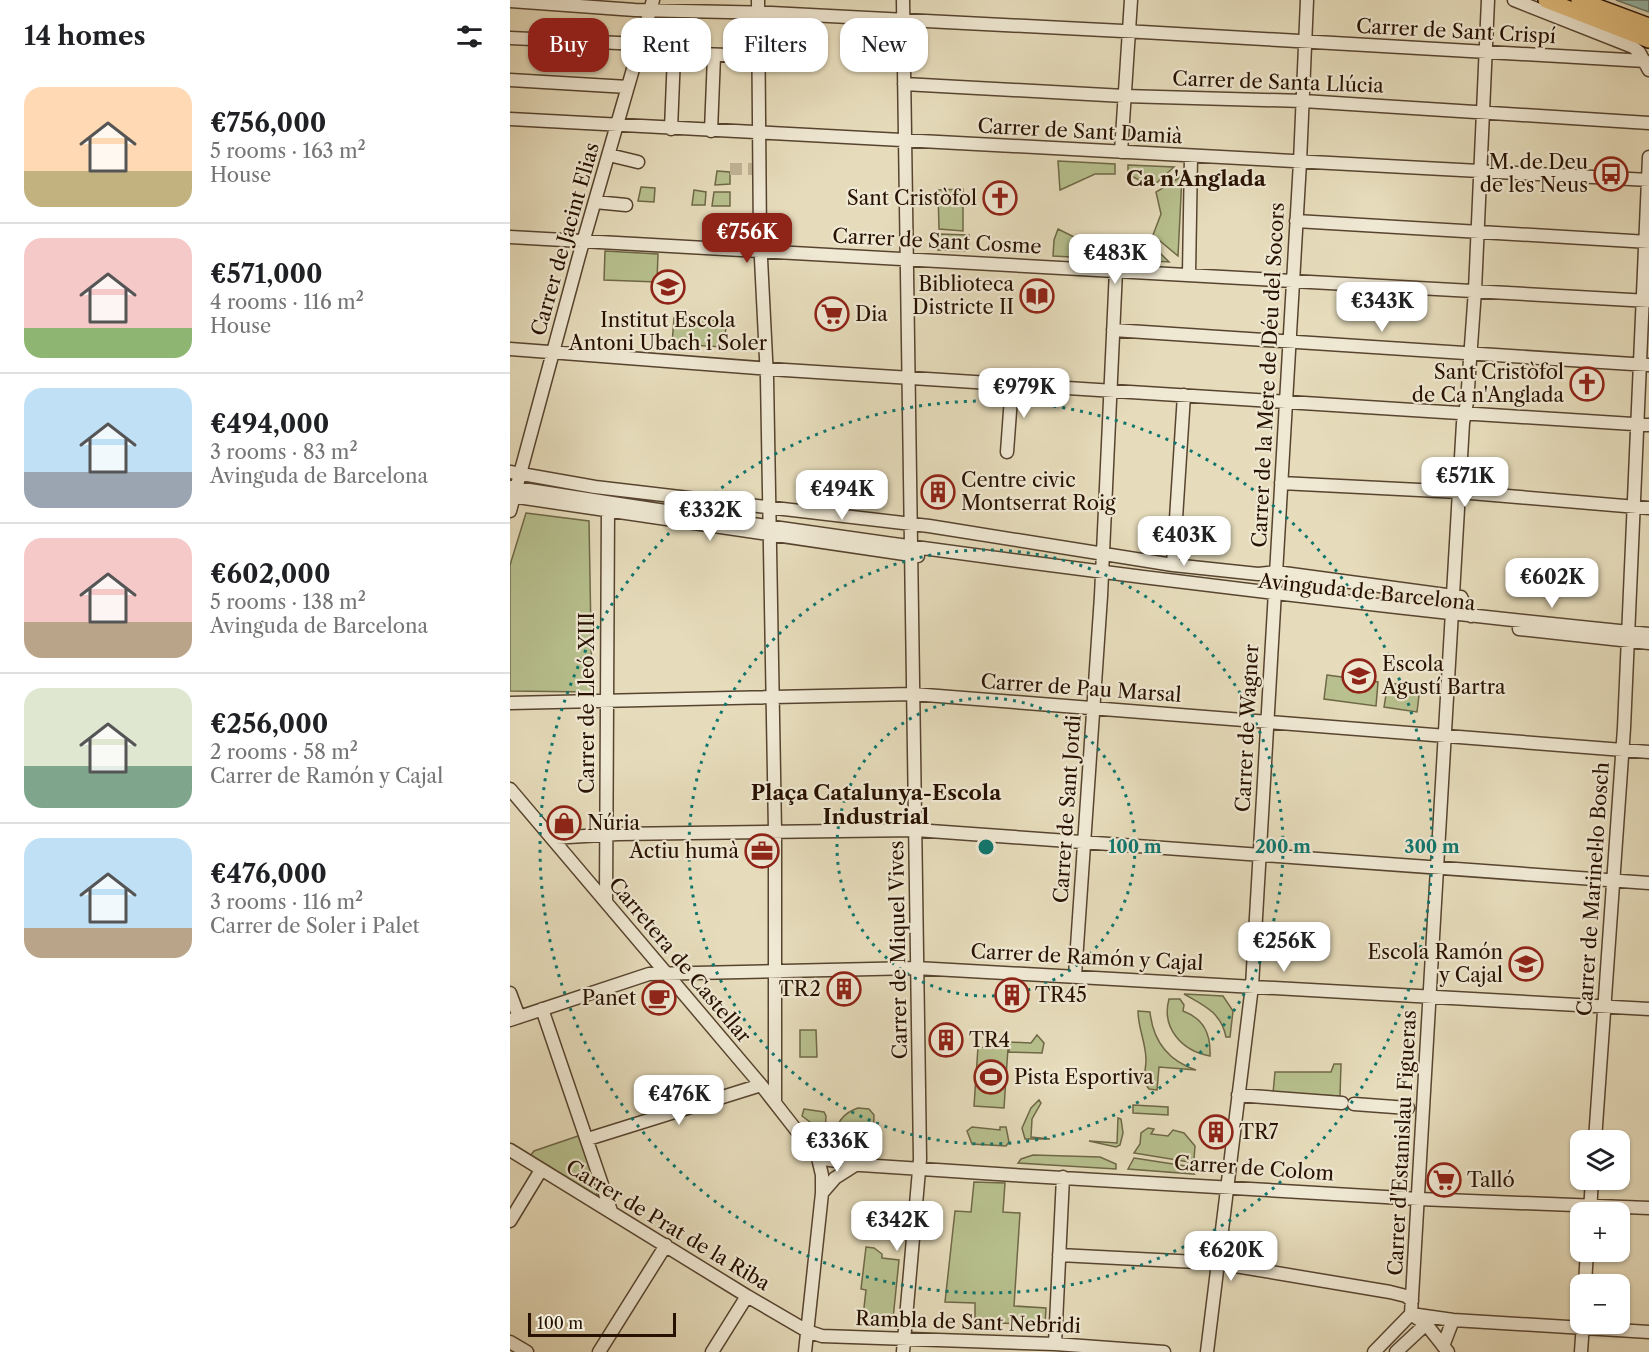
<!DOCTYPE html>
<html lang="en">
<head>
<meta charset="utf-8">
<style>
	:root { --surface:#fff; --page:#f2f2f2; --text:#202124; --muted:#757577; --line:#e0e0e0; --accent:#8f2418 }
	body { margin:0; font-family:"Libre Caslon Text",serif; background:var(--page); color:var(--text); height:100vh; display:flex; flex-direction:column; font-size:22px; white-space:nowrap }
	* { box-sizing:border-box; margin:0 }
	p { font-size:20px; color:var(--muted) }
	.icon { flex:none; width:33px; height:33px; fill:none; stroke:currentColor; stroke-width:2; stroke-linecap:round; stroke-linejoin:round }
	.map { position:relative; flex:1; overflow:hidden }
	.side { display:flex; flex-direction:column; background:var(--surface); width:510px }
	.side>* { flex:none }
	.guide { position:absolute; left:18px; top:18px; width:570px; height:54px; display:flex; gap:12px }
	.controls { position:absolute; left:1060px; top:1130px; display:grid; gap:12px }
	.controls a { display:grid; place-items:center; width:60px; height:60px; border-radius:12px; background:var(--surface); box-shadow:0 2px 4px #0004; font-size:30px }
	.scale { position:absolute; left:18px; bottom:15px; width:148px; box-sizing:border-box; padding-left:6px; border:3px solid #271100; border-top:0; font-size:16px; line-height:21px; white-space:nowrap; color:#271100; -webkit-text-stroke:4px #efe8d3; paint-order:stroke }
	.price { position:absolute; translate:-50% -51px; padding:0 14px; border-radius:12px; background:#fff; color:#222; font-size:20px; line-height:39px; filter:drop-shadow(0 2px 3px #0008) }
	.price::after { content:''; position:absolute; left:50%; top:36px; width:18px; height:14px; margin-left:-9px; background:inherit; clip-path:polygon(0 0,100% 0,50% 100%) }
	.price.active { background:var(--accent); color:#fff }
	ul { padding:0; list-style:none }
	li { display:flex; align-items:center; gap:18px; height:150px; padding:0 24px }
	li+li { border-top:2px solid var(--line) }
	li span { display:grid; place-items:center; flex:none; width:168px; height:120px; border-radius:18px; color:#555 }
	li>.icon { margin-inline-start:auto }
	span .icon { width:72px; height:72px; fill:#fffc; stroke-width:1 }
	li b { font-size:26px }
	h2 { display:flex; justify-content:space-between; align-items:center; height:72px; padding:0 24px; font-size:26px }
	.tag { padding:0 21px; border-radius:18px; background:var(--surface); box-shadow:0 2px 4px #0004; font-size:21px; line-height:54px }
	.tag.active { background:var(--accent); color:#fff }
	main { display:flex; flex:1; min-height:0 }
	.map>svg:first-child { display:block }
	.green { fill:#b7c08e; stroke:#6f6847; stroke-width:1.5 }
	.water { fill:#96bcae; stroke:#6a7868; stroke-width:1.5 }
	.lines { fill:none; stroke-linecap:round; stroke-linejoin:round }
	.minor-tunnel { stroke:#c0b396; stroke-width:12; stroke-dasharray:12 6; stroke-linecap:butt }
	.minor-casing { stroke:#57442f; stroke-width:15 }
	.major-casing { stroke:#271100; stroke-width:18 }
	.minor { stroke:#efe8d3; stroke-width:12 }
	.major { stroke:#e3be7e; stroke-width:15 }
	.ring { fill:none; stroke:#0f766e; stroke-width:3; stroke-dasharray:3 6 }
	.labels { text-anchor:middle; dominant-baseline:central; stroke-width:4.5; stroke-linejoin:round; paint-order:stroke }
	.street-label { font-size:20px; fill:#271100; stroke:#efe8d3 }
	.poi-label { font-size:20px; fill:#271100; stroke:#efe8d3; text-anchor:start }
	.neighbourhood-label { font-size:21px; font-weight:bold; fill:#271100; stroke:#efe8d3 }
	.centre { fill:#0f766e; stroke:#efe8d3; stroke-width:3 }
	.ring-label { font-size:18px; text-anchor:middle; font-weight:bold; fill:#0f766e; stroke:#efe8d3; stroke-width:4.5; stroke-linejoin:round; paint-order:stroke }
</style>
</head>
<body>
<main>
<section class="side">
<h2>14 homes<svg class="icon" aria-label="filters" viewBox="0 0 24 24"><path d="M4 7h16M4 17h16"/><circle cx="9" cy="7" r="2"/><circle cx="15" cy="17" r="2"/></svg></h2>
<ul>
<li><span style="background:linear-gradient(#ffd9b3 70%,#c2b280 0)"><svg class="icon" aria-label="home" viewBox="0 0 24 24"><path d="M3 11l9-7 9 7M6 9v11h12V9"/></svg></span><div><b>€756,000</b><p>5 rooms · 163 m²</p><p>House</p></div></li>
<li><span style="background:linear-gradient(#f6c9c9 75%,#8fb573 0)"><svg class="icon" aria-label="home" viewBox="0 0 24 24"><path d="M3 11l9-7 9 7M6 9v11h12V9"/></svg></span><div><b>€571,000</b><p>4 rooms · 116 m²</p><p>House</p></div></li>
<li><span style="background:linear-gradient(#bfe0f5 70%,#9aa5b1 0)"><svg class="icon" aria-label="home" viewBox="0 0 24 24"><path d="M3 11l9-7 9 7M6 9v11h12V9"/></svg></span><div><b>€494,000</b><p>3 rooms · 83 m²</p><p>Avinguda de Barcelona</p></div></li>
<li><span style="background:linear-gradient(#f6c9c9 70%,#b9a48a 0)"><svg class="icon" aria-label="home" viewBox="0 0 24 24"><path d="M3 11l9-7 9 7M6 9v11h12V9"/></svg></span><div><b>€602,000</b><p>5 rooms · 138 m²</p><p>Avinguda de Barcelona</p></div></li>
<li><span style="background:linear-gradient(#dfe7d0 65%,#7fa58c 0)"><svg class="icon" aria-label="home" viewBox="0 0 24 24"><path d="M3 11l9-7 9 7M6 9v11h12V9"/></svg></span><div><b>€256,000</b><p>2 rooms · 58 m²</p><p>Carrer de Ramón y Cajal</p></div></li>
<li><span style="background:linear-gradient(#bfe0f5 75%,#b9a48a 0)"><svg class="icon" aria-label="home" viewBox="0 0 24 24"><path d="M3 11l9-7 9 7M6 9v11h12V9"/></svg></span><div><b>€476,000</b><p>3 rooms · 116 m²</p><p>Carrer de Soler i Palet</p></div></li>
</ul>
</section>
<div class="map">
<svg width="1139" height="1352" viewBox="0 0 1139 1352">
	<rect width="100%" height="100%" fill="#e6dcbb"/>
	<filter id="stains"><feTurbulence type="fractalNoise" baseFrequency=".00333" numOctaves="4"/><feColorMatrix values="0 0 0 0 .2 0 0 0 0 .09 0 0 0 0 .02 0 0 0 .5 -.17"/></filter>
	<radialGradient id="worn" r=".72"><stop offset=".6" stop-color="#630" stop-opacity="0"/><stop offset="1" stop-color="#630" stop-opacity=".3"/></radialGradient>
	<path class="green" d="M548 161 605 164V174H585L550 190Z
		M618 165 664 167 642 187 618 174Z
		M207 171 220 172V184L205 185Z
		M672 176 668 256 643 235 651 214 646 192Z
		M131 187 145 188 144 202 128 201Z
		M453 189V231L429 229 428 190Z
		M184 190 196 192 195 205H182Z
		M204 192H220V206H202Z
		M548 229 584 247 600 249 599 259 543 256 544 240Z
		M429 234 459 235 458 251 428 250Z
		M638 241 659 262 611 259V248L626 247Z
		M95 251 148 254 147 282 94 280Z
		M164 318 216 321 215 347 162 344Z
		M16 513 79 521 82 692 0 691V565Z
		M817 675 868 682 866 706 814 699Z
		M878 683 910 687 907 712 874 707Z
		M674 994 713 996 723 1011 720 1037H716C711 1012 693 1005 674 994Z
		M659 999H670L674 1005 673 1011C694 1019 701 1034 700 1056 672 1051 651 1028 659 999Z
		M628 1011 640 1012C643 1041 659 1061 686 1070L649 1067 647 1090 639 1089C631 1080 636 1071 636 1060 636 1043 628 1028 628 1011Z
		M290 1030H306L307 1057H290Z
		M527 1035 534 1043 532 1053 499 1052 500 1042 521 1043Z
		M468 1047 498 1048 494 1108 464 1106Z
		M824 1064H831L830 1096 763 1093 765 1072H821Z
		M529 1100 531 1103 522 1119 521 1137 540 1139H515L512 1128 521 1108Z
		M623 1105 658 1107V1115L623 1113Z
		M348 1108 359 1109 364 1115 363 1143C354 1150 336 1150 326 1144 324 1127 330 1114 348 1108Z
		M294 1109 314 1112 316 1116 315 1133 292 1116Z
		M608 1118 611 1119 613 1133 610 1145 606 1147 579 1141 607 1143Z
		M462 1127 490 1130V1127H496L499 1142 496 1146 462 1144 457 1131Z
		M638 1128 644 1129 641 1134 658 1136 663 1130 674 1133 685 1146 684 1159 679 1162 624 1153 630 1144 631 1133Z
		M71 1135 90 1189 85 1196 20 1156 24 1151Z
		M523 1155 590 1157 606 1164V1169L508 1163 511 1159Z
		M624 1158 676 1166 684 1174 618 1169Z
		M464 1182 495 1183 493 1212 510 1213 504 1306 536 1308 535 1325 465 1322V1303L435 1302 445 1211 461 1212Z
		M356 1247 364 1248 372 1254V1258L389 1260 383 1319 353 1316 356 1290 351 1289Z"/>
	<path class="water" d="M1106 0H1139V12Z"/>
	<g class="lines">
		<path class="minor-tunnel" d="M220 169H249"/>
		<defs>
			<path id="minor" d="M248 0 250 239 257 378 265 831V1103
				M1004 0 1123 47 1129 52 1139 70
				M0 1 125 10 261 13 632 32 1135 61
				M0 38 130 44
				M128 52 249 56
				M0 80 118 87
				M394 84 614 96 793 101 1139 123
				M0 119 1139 180
				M161 129 164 55
				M201 131 204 56
				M611 152 621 0
				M99 155 128 162
				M85 202 116 205
				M786 221 1139 242
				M0 237 1139 301
				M679 274 681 156
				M603 330 1138 365
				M0 349 275 370 1139 425
				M497 452 502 384
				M0 472 85 487 419 526 663 565 748 574 766 572 951 597 961 616
				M771 483 949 492 1139 508
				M0 487C378 547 758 596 1139 634
				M0 496 408 556
				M0 511 69 256 143 0
				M663 565 674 395
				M1009 629 1139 643
				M0 703 403 694 1139 752
				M0 789 251 1085 308 1158 312 1175V1193L295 1352
				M42 838 108 834 406 830 1139 883
				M96 902 98 505
				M565 976 591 596 606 270
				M0 993 9 1017
				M32 1009 101 1211
				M0 1020 139 974 406 968 1139 1009
				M728 1095 832 1103
				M844 1104 898 1108
				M78 1139 251 1085
				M1085 1140 1114 728 1139 157
				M0 1150 237 1296 297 1331 312 1336 545 1344 654 1352
				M308 1158 351 1165 503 1175 909 1199 1139 1208
				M312 1193 325 1178 347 1164
				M1080 1212 1082 1179
				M0 1221 31 1170
				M549 1255 707 1263 880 1292 896 1296 902 1301
				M1075 1284 1077 1251
				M901 1314 953 423 957 402 965 290 978 0
				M901 1314 943 1320 1139 1332
				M905 1317 916 1324 938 1352
				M0 1342 17 1352
				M545 1344 553 1177
				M933 1346 943 1320
				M89 1352 156 1245
				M202 1352 237 1296
				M393 1352 410 1159 393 0
				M697 1352 742 986 790 162 797 0
				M864 1352 901 1314
				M886 1352 916 1324
				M1071 1352 1073 1323"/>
			<path id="major" d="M1036 0 1139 40
				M1069 0 1139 26"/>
		</defs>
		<use href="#minor" class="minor-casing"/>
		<use href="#major" class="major-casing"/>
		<use href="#minor" class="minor"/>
		<use href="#major" class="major"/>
	</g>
	<g class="ring">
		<circle cx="476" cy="847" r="149"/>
		<circle cx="476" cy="847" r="297"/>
		<circle cx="476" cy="847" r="446"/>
	</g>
	<defs>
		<symbol id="bus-ring" viewBox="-11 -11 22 22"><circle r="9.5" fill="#efe8d3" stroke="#8f2418" stroke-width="1.5"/><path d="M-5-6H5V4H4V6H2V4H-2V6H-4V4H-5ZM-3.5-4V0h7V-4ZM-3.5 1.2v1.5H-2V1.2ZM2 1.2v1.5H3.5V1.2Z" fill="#8f2418"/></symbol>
		<symbol id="church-ring" viewBox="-11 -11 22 22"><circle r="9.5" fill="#efe8d3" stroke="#8f2418" stroke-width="1.5"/><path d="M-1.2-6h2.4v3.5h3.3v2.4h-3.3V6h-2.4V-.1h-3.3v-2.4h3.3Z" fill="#8f2418"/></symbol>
		<symbol id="school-ring" viewBox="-11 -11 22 22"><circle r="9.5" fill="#efe8d3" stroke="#8f2418" stroke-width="1.5"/><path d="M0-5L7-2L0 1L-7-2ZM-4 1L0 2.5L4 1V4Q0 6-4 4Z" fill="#8f2418"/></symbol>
		<symbol id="library-ring" viewBox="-11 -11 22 22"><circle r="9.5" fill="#efe8d3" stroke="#8f2418" stroke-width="1.5"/><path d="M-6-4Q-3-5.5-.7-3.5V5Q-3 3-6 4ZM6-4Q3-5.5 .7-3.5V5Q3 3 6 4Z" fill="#8f2418"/></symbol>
		<symbol id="supermarket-ring" viewBox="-11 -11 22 22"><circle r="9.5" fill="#efe8d3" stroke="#8f2418" stroke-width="1.5"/><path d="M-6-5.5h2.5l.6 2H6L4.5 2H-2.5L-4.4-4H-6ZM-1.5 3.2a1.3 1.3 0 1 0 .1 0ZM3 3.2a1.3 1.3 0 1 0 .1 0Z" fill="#8f2418"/></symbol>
		<symbol id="building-ring" viewBox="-11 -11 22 22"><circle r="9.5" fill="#efe8d3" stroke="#8f2418" stroke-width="1.5"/><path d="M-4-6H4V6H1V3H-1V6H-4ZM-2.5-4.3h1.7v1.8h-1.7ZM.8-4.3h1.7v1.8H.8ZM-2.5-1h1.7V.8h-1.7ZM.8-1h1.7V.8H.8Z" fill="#8f2418"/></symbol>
		<symbol id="shop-ring" viewBox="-11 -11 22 22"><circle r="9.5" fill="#efe8d3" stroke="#8f2418" stroke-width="1.5"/><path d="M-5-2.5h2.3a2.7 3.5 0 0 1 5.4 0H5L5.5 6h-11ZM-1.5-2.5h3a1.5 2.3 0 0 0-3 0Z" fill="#8f2418"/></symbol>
		<symbol id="office-ring" viewBox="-11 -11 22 22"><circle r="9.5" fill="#efe8d3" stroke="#8f2418" stroke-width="1.5"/><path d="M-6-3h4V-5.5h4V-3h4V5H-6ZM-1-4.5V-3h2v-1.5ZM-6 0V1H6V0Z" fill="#8f2418"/></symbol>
		<symbol id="cafe-ring" viewBox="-11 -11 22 22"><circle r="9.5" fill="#efe8d3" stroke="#8f2418" stroke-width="1.5"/><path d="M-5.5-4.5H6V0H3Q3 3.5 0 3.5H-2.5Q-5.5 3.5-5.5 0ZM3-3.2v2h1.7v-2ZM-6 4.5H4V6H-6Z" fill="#8f2418"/></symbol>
		<symbol id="stadium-ring" viewBox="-11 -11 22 22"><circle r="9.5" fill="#efe8d3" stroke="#8f2418" stroke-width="1.5"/><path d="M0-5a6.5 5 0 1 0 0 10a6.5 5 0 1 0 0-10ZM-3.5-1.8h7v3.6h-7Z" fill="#8f2418"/></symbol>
	</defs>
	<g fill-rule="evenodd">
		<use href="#bus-ring" x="1082" y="155" width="38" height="38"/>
		<use href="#church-ring" x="471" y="179" width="38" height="38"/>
		<use href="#school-ring" x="139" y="268" width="38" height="38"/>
		<use href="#library-ring" x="508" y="277" width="38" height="38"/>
		<use href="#supermarket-ring" x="303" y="295" width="38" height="38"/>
		<use href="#church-ring" x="1058" y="365" width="38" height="38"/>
		<use href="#building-ring" x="409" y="473" width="38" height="38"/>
		<use href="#school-ring" x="830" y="657" width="38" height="38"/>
		<use href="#shop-ring" x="35" y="804" width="38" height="38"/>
		<use href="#office-ring" x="233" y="832" width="38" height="38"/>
		<use href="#school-ring" x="997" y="945" width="38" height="38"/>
		<use href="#building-ring" x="315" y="970" width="38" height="38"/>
		<use href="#building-ring" x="483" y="976" width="38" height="38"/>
		<use href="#cafe-ring" x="130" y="979" width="38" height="38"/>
		<use href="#building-ring" x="417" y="1021" width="38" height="38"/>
		<use href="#stadium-ring" x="462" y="1058" width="38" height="38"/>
		<use href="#building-ring" x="687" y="1113" width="38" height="38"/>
		<use href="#supermarket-ring" x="915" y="1161" width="38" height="38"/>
	</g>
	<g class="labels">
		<g class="street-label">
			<text transform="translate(946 31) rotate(3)">Carrer de Sant Crispí</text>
			<text transform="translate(768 82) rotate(2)">Carrer de Santa Llúcia</text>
			<text transform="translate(570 131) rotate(3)">Carrer de Sant Damià</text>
			<text transform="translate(55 239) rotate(-74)">Carrer de Jacint Elias</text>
			<text transform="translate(427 241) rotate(3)">Carrer de Sant Cosme</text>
			<text transform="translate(758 375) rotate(-87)">Carrer de la Mere de Déu del Socors</text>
			<text transform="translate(857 592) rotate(6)">Avinguda de Barcelona</text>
			<text transform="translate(571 688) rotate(4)">Carrer de Pau Marsal</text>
			<text transform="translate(77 703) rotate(-90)">Carrer de Lleó XIII</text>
			<text transform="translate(737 728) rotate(-87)">Carrer de Wagner</text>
			<text transform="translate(557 809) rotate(-86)">Carrer de Sant Jordi</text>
			<text transform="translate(1083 889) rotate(-86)">Carrer de Marinel·lo Bosch</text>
			<text transform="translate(388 950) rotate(-91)">Carrer de Miquel Vives</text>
			<text transform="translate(577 957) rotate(3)">Carrer de Ramón y Cajal</text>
			<text transform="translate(170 960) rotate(50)">Carretera de Castellar</text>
			<text transform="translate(892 1143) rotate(-87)">Carrer d'Estanislau Figueras</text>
			<text transform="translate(744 1168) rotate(4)">Carrer de Colom</text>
			<text transform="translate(158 1225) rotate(31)">Carrer de Prat de la Riba</text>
			<text transform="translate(458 1322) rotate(2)">Rambla de Sant Nebridi</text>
		</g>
		<g class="poi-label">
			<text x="1078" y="162" text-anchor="end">M. de Deu<tspan x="1078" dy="23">de les Neus</tspan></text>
			<text x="467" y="198" text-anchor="end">Sant Cristòfol</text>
			<text x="504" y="284" text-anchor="end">Biblioteca<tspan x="504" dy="23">Districte II</tspan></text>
			<text x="345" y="314">Dia</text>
			<text x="158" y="320" text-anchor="middle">Institut Escola<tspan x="158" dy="23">Antoni Ubach i Soler</tspan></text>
			<text x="1054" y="372" text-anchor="end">Sant Cristòfol<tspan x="1054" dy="23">de Ca n'Anglada</tspan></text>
			<text x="451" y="480">Centre civic<tspan x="451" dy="23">Montserrat Roig</tspan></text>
			<text x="872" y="664">Escola<tspan x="872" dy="23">Agustí Bartra</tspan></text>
			<text x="77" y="823">Núria</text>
			<text x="229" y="851" text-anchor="end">Actiu humà</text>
			<text x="993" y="952" text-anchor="end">Escola Ramón<tspan x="993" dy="23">y Cajal</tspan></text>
			<text x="311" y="989" text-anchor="end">TR2</text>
			<text x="525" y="995">TR45</text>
			<text x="126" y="998" text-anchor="end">Panet</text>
			<text x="459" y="1040">TR4</text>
			<text x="504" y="1077">Pista Esportiva</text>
			<text x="729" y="1132">TR7</text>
			<text x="957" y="1180">Talló</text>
		</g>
		<g class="neighbourhood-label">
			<text x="686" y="178">Ca n'Anglada</text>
			<text x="366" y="792">Plaça Catalunya-Escola<tspan x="366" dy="24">Industrial</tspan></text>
		</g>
	</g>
	<circle cx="476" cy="847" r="9" class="centre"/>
	<g class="ring-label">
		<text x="625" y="853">100 m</text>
		<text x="773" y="853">200 m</text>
		<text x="922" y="853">300 m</text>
	</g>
	<rect width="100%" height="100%" filter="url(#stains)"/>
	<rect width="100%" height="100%" fill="url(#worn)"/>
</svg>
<div class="controls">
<a><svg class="icon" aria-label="layers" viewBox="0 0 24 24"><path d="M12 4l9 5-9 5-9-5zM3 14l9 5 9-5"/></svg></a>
<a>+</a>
<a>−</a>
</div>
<div class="scale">100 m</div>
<b class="price active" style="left:237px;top:264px">€756K</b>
<b class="price" style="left:605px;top:285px">€483K</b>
<b class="price" style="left:872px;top:333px">€343K</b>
<b class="price" style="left:514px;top:419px">€979K</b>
<b class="price" style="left:955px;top:508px">€571K</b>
<b class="price" style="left:332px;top:521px">€494K</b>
<b class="price" style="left:200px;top:542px">€332K</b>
<b class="price" style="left:674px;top:567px">€403K</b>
<b class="price" style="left:1042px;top:609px">€602K</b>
<b class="price" style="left:774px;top:973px">€256K</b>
<b class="price" style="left:169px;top:1126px">€476K</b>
<b class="price" style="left:327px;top:1173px">€336K</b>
<b class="price" style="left:387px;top:1252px">€342K</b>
<b class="price" style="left:721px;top:1282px">€620K</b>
<div class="guide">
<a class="tag active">Buy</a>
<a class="tag">Rent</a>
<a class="tag">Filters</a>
<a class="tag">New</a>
</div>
</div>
</main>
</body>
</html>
